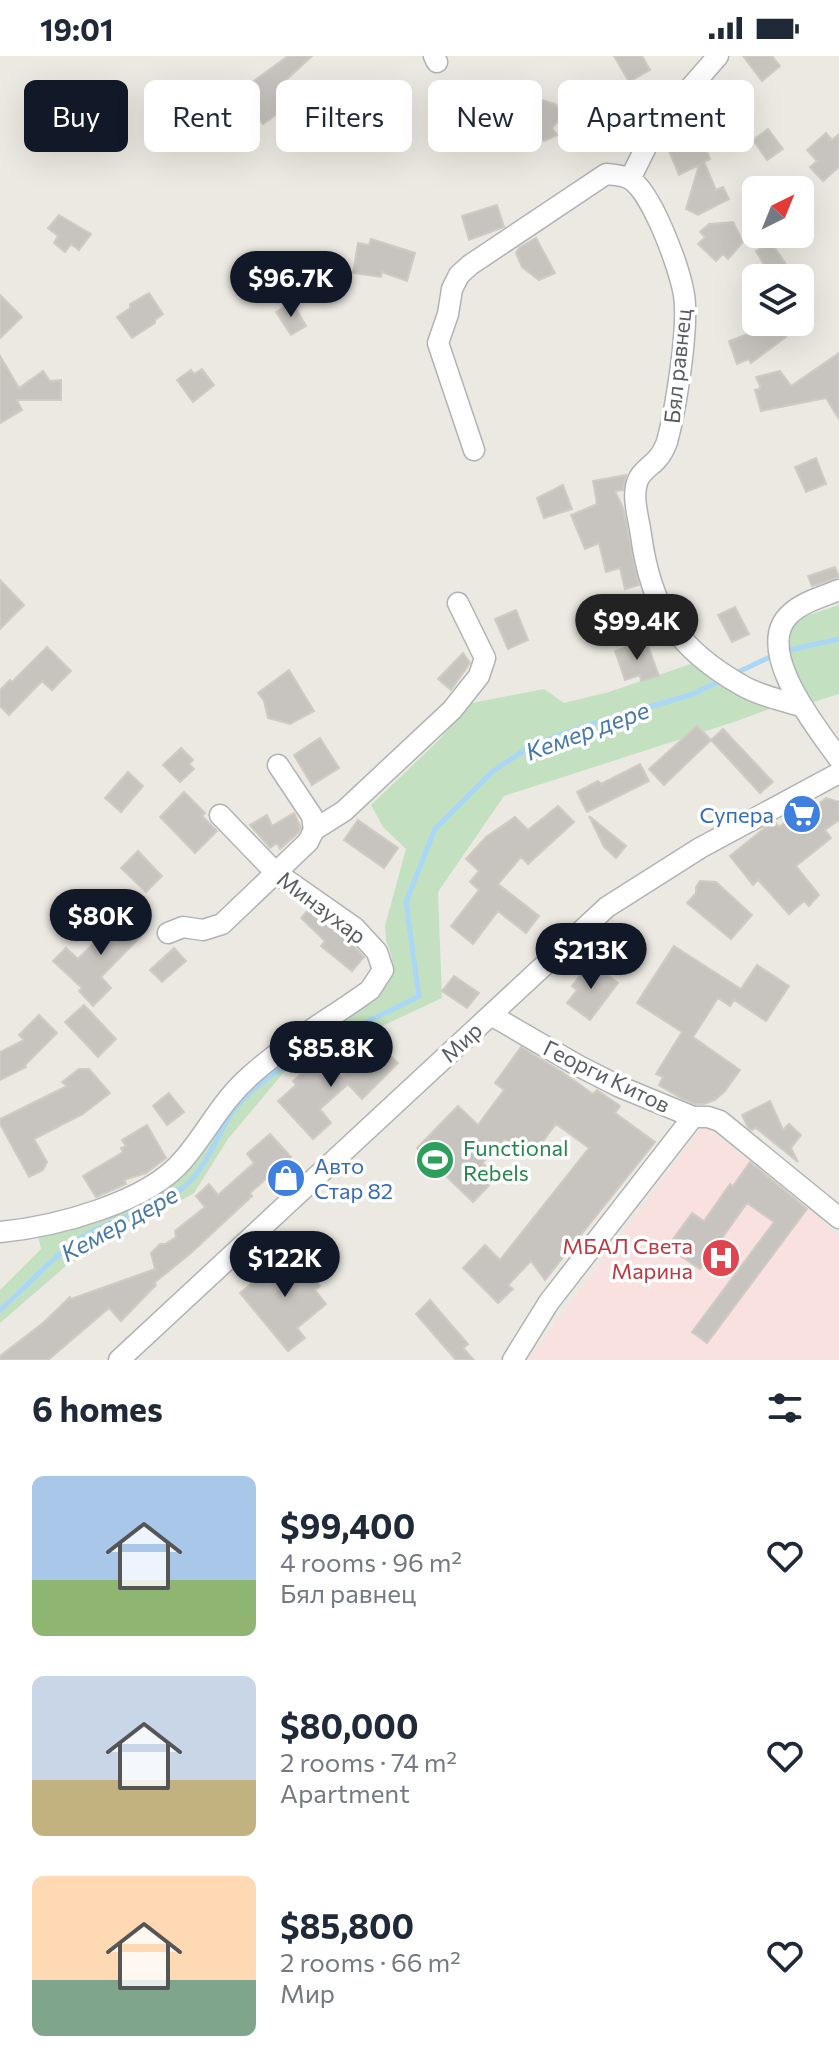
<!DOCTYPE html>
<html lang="en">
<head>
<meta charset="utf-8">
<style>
	:root { --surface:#fff; --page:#f2f2f3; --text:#1f2937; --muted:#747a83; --accent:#111827 }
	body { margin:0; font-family:Commissioner,sans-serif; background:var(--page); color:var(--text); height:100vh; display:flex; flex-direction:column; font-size:30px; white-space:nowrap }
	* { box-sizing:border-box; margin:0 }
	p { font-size:26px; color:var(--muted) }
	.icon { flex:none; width:44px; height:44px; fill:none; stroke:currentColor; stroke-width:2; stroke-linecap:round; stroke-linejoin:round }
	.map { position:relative; height:1304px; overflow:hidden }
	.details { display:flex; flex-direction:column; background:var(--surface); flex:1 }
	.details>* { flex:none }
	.hud { position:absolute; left:24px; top:24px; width:792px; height:72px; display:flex; gap:16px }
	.needle { width:52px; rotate:43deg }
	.buttons { position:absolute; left:742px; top:120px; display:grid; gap:16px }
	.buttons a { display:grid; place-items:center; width:72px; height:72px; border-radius:12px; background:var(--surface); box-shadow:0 8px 32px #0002; font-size:40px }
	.price { position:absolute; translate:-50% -68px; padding:0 18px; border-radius:28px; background:var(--accent); color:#fff; font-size:26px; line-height:52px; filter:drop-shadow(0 2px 4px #0008) }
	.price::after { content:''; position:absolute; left:50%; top:48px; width:24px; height:18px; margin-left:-12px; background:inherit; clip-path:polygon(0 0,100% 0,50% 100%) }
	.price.current { background:#222; color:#fff }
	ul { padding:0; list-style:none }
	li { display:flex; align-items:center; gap:24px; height:200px; padding:0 32px }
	li span { display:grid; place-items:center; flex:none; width:224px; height:160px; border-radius:12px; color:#555 }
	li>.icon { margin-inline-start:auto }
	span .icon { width:96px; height:96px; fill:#fffc; stroke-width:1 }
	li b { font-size:34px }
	h2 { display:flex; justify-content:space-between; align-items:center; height:96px; padding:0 32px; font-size:34px }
	.pill { padding:0 28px; border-radius:12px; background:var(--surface); box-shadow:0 8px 32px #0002; font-size:28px; line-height:72px }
	.pill.current { background:var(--accent); color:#fff }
	.status { display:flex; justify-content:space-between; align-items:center; height:56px; padding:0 40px; background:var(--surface); direction:ltr }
	.status svg { height:22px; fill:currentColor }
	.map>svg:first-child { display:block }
	.medical { fill:#f8e1df }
	.green { fill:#c3e1c1 }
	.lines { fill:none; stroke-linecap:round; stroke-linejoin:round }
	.stream { stroke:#a9d7f5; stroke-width:5 }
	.building { fill:#c7c4bf; stroke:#d0cbc2; stroke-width:2 }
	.minor-casing { stroke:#b0b3b6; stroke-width:23 }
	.minor { stroke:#fff; stroke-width:20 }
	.labels { text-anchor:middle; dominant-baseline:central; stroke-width:7; stroke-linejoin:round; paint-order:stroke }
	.street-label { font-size:22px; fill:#5b5e61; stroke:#fff }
	.shop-label { font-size:22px; fill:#366cbe; stroke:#fff; text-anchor:end }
	.leisure-label { font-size:22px; fill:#27864d; stroke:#fff; text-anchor:start }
	.health-label { font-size:22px; fill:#be3a42; stroke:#fff; text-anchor:end }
	.water-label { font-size:24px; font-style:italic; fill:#4979a5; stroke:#fff }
</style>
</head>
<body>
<div class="status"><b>19:01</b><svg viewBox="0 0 49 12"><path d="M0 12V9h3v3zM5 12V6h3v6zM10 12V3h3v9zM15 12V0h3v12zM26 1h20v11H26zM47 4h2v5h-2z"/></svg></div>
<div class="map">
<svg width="839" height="1304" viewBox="0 0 839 1304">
	<rect width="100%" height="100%" fill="#ece9e2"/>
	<path class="medical" d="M704 1069 808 1151 839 1181V1304H528Z"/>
	<path class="green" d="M839 549V638L801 650 782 568Z
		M705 603 788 646 734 666 504 740 438 836 442 942 284 1016 228 1083 194 1137 66 1210 0 1267V1234L41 1193 38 1180 155 1135 259 1020 361 953 388 927 392 902 386 884 385 870 406 793 383 771 371 749 439 684 472 647 544 633 564 647 609 636Z"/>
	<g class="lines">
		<path class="stream" d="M785 595 839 583
			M734 618 776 598
			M0 1254C29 1229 53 1199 87 1178 117 1160 157 1154 185 1130 208 1110 216 1079 234 1054 272 1004 363 970 419 940L406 846 435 773 492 716 532 689 582 671 693 638 722 624"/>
	</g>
	<path class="building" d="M288 0H312L285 25 298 43 263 68 247 46 252 43 244 32Z
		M614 0H642L650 14 629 26Z
		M743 0H772L780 10 762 25Z
		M539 43 555 48 564 59 552 72 557 79 544 85 528 82 509 65 514 54 529 44 532 48Z
		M768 73 783 93 767 104 753 84Z
		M699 74 710 103 704 106 716 134 723 131 729 143 698 159 686 153 699 109 679 119 666 88Z
		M826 77 832 84 839 78V111L823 125 810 111 817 105 807 94Z
		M497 149 504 171 469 184 462 160Z
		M59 159 91 178 79 194 71 188 65 196 54 187 58 180 48 172Z
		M733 166 743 186 728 203 723 198 716 205 698 188 705 181 700 176 709 168Z
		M536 182 555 217 539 224 522 211 516 197 519 192Z
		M371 183 415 197 407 225 382 216 381 221 353 217 358 187 369 189Z
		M771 186 787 210 780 222H772L756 195Z
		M320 206 342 232 328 244 306 218Z
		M149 237 163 258 155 264V267L132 282 117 261 130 252V248Z
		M0 239 22 261 0 282Z
		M292 246 306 270 291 279 276 256Z
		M746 266H776L786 281 751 307 749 303 737 308 729 285 753 276Z
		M839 297V363L826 342 761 355 755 334 761 332 756 321 780 315 791 330Z
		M0 300 19 332 43 315 50 325 61 324V344H17L22 354 0 367Z
		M202 313 214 329 193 346 177 324 191 314 194 318Z
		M816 402 826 428 806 436 795 411Z
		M626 419 623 434 615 435 623 452 639 529 625 533 620 512 606 516 599 487 585 493 571 459 597 448 593 425Z
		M563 429 572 453 544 462 537 442Z
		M835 511 839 521 812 530 808 520Z
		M0 524 24 549 0 573Z
		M735 551 749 578 732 586 718 559Z
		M516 554 528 584 508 593 495 563Z
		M646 584 659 620 641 625 640 619 625 624 615 595Z
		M47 591 71 615 52 634 42 625 9 659 0 650V634L10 624 12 626Z
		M463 597 470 607 451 634 438 623Z
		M289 614 314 655 290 668 268 662 264 645 258 637Z
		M697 670 711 684 664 729 649 713Z
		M723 673 773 726 760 737 711 684Z
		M320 682 339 712 312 729 294 699Z
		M181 692 193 704 189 708 194 713 180 726 163 709Z
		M640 708 649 725 587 756 577 736 598 725 601 728Z
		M128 716 143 730 121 756 105 742Z
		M184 736 205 757 202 760 217 775 195 797 160 761Z
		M826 742 839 746V764L825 774 831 782 796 810 819 839 809 850 804 845 789 858 758 824 753 829 730 800 766 771 775 766 779 771 805 750 810 755Z
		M558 750 574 766 528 808 521 801 498 828 539 860 526 877 498 855 473 888 451 870 479 834 470 826 479 815 466 803 486 781 515 761 528 774Z
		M294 757 301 772 297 778 280 793 277 787 270 792 250 769 267 759 272 770Z
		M589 760 626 790 616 802 604 791Z
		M358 764 398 792 384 812 344 784Z
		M138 795 162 820 146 836 121 812Z
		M700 825 716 826 752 859 731 883 687 847 696 837V831Z
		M127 854 147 874 101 921 111 932 93 950 79 935 82 932 53 905 66 892 78 903Z
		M307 855 350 886 364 901 352 915 321 890 325 885 301 862Z
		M674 890 741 933 757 909 789 930 766 965 734 944 730 950 718 942 693 981 740 1014 725 1035 715 1044 704 1048H695L681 1042 659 1029 663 1021 656 1018 682 976 637 947Z
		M174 892 186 905 162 926 150 914Z
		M590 906 618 927 590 964 567 947 577 934 572 930Z
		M454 920 479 937 467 952 442 935Z
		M84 949 116 983 98 1001 65 966Z
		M39 959 57 977 25 1009 26 1011 0 1024V996L24 984 19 979Z
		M381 991 398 1007 362 1043 348 1028 320 1053 331 1067 313 1083 278 1045 296 1029 293 1025 307 1012 326 1003 342 1020 354 1008 360 1012Z
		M521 991 562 1016 593 1038 597 1034 620 1050 615 1057 655 1086 545 1224 531 1205 508 1229 513 1233 498 1247 463 1212 485 1189 500 1204 589 1092 556 1068 534 1097 519 1086 515 1091 505 1083 482 1107 497 1121 473 1146 417 1092 458 1050 478 1069 504 1034 495 1027Z
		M79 1013H89L110 1037 83 1058 34 1083 47 1106 43 1114 29 1121 0 1068V1063L67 1030 62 1026Z
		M169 1037 184 1056 167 1069 153 1050Z
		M770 1045 783 1074 789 1068 801 1079 791 1092 798 1106 756 1072 752 1074 748 1071 742 1059Z
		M147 1069 166 1102 146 1117 124 1124 126 1128 96 1141 83 1120 123 1096 121 1092 126 1090 122 1084Z
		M270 1078 291 1101 250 1137 252 1140 191 1197 154 1227 156 1229 121 1265 109 1252 48 1304H0V1300L43 1267 70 1241 71 1243 155 1213 151 1197 160 1188H165L176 1181 175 1175 205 1151 196 1140 209 1128 218 1139 254 1107 247 1098Z
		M750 1106 807 1153 707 1287 692 1276 774 1166 747 1147 700 1213 678 1198 683 1191 673 1183 692 1157 704 1165 730 1128 733 1130Z
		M291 1196 320 1230 315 1234 326 1248 297 1272 305 1282 288 1295 240 1237Z
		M430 1244 468 1288 463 1292 474 1304H456L416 1258Z"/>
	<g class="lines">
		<defs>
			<path id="minor" d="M434 0 437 6
				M630 123 656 71 718 0
				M474 394 438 287 448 258 452 233 459 219 470 209 606 118C614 119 623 119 630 123 652 136 680 213 684 239 689 272 676 352 667 386 665 391 662 398 658 402 652 410 642 414 638 424 631 440 639 463 641 479 651 553 677 593 743 630 760 640 782 644 801 650
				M839 534C822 541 802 546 789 559 753 595 818 673 839 703
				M314 774 344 755 452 654 479 620 485 602 458 547
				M168 877 183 871 203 874 222 868 308 786 314 774 312 760 278 709
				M491 959 577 1009 618 1030 693 1061H708L720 1065 839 1162
				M0 1176C54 1171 147 1147 183 1104 208 1075 221 1045 251 1019 287 987 331 962 370 934L383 914 377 896 355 872 275 816 220 759
				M119 1304 607 851 700 792 839 717
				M513 1304 549 1246 693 1061"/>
		</defs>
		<use href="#minor" class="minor-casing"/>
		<use href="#minor" class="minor"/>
	</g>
	<defs>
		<symbol id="supermarket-disc" viewBox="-11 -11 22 22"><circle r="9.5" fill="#3f7fe0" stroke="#fff"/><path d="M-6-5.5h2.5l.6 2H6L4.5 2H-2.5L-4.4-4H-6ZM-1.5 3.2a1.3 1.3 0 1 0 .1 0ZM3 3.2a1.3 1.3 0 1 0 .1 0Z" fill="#fff"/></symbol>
		<symbol id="stadium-disc" viewBox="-11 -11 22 22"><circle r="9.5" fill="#2e9e5b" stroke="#fff"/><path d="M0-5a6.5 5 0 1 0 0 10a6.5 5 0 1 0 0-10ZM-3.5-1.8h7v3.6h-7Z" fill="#fff"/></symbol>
		<symbol id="shop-disc" viewBox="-11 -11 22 22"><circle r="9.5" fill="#3f7fe0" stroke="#fff"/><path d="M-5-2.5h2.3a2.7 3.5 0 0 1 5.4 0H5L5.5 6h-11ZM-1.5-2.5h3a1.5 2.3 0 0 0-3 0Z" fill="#fff"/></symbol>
		<symbol id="hospital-disc" viewBox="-11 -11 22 22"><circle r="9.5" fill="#e0444e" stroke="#fff"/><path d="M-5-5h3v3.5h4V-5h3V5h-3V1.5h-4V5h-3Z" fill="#fff"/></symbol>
	</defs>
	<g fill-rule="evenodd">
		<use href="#supermarket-disc" x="780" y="736" width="44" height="44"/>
		<use href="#stadium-disc" x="413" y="1082" width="44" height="44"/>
		<use href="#shop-disc" x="264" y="1100" width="44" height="44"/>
		<use href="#hospital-disc" x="699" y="1180" width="44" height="44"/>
	</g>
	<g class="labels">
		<g class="street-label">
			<text transform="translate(677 310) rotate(-84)">Бял равнец</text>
			<text transform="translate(322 851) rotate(37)">Минзухар</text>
			<text transform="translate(461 986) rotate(-43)">Мир</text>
			<text transform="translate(607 1020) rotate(26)">Георги Китов</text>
		</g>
		<g class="shop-label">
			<text x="774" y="758">Супера</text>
			<text x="314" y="1109" text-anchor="start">Авто<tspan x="314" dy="25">Стар 82</tspan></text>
		</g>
		<g class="leisure-label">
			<text x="463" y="1091">Functional<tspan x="463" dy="25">Rebels</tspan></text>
		</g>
		<g class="health-label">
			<text x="693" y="1189">МБАЛ Света<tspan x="693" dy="25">Марина</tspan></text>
		</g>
		<g class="water-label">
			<text transform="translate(587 674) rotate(-20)">Кемер дере</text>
			<text transform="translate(119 1167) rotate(-29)">Кемер дере</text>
		</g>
	</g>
</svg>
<div class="buttons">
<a><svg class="needle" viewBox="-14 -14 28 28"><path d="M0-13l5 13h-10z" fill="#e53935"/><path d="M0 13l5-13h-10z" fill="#747a83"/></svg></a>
<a><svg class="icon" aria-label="layers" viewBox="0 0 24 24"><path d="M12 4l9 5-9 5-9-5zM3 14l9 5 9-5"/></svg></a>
</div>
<b class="price" style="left:291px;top:263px">$96.7K</b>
<b class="price current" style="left:637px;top:606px">$99.4K</b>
<b class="price" style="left:101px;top:901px">$80K</b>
<b class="price" style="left:591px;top:935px">$213K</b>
<b class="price" style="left:331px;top:1033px">$85.8K</b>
<b class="price" style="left:285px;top:1243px">$122K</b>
<div class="hud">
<a class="pill current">Buy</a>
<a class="pill">Rent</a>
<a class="pill">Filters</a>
<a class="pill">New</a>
<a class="pill">Apartment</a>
</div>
</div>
<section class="details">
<h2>6 homes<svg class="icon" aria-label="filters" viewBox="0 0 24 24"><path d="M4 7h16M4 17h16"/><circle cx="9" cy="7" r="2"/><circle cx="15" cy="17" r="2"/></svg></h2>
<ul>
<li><span style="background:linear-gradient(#a9c7e8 65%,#8fb573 0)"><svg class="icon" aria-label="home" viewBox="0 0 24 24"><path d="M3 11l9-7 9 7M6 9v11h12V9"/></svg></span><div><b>$99,400</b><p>4 rooms · 96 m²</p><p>Бял равнец</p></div><svg class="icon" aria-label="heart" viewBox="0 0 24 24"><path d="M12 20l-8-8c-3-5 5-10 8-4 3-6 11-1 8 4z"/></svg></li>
<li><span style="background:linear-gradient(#c9d6e8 65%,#c2b280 0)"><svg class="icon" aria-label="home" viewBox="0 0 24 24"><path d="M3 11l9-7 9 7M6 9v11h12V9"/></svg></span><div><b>$80,000</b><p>2 rooms · 74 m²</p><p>Apartment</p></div><svg class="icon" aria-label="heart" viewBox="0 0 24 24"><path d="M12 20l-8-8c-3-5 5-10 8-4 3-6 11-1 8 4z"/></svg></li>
<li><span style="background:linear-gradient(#ffd9b3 65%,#7fa58c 0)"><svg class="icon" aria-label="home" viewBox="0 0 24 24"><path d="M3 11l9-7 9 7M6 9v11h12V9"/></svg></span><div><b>$85,800</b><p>2 rooms · 66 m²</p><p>Мир</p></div><svg class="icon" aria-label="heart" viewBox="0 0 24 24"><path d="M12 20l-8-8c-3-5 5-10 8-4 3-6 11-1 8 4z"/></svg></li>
</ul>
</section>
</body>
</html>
